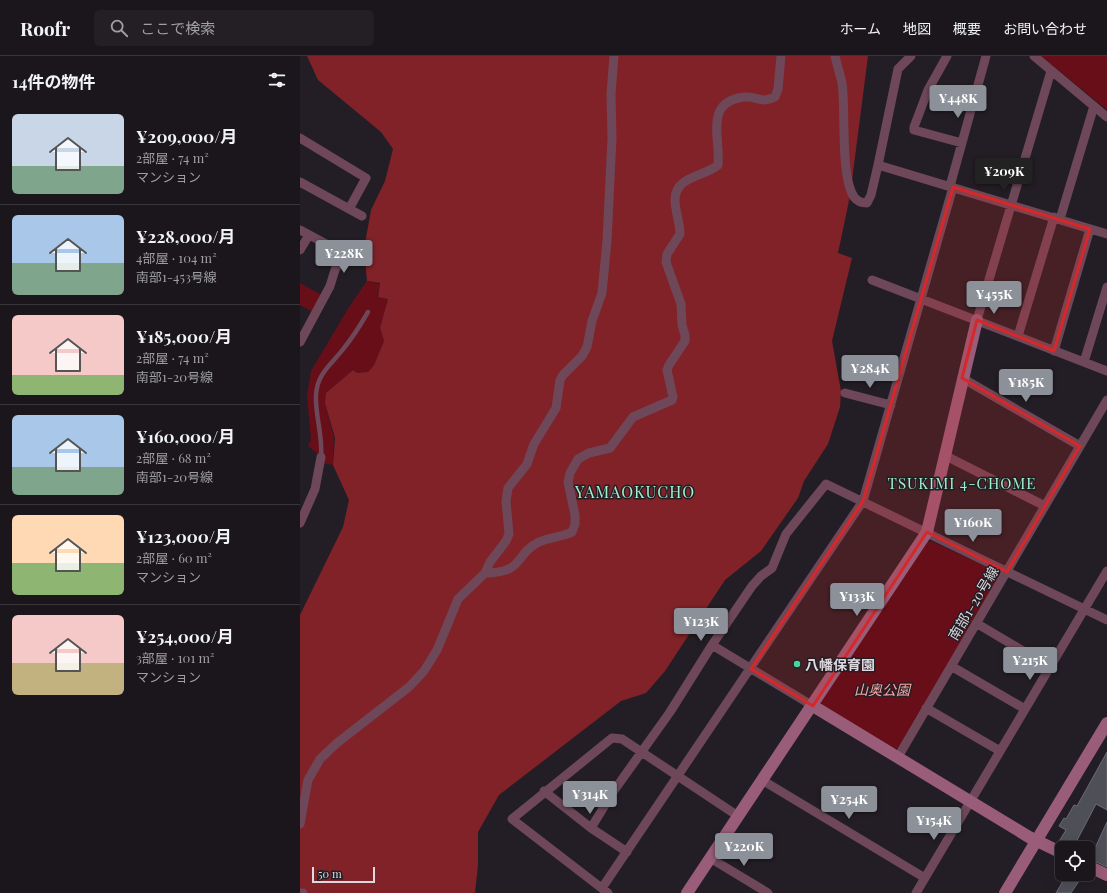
<!DOCTYPE html>
<html lang="ja">
<head>
<meta charset="utf-8">
<style>
	:root { --surface:#1a161c; --page:#231f25; --text:#f1f3f6; --muted:#9f9fa3; --line:#38353b; --accent:#8c9099 }
	body { margin:0; font-family:"Playfair Display","Noto Sans JP",serif; background:var(--page); color:var(--text); height:100vh; display:flex; flex-direction:column; font-size:15px; white-space:nowrap }
	* { box-sizing:border-box; margin:0 }
	p { font-size:13px; color:var(--muted) }
	.icon { flex:none; width:22px; height:22px; fill:none; stroke:currentColor; stroke-width:2; stroke-linecap:round; stroke-linejoin:round }
	.map { position:relative; flex:1; overflow:hidden }
	.drawer { display:flex; flex-direction:column; background:var(--surface); width:300px }
	.drawer>* { flex:none }
	.tools { position:absolute; left:755px; top:785px; display:grid; gap:8px }
	.tools a { display:grid; place-items:center; width:40px; height:40px; border-radius:6px; background:var(--surface); box-shadow:0 4px 16px #0002,0 0 0 1px var(--line); font-size:20px }
	.scale { position:absolute; left:12px; bottom:10px; width:63px; box-sizing:border-box; padding-left:4px; border:2px solid #ddd9de; border-top:0; font-size:11px; line-height:14px; white-space:nowrap; color:#ddd9de; -webkit-text-stroke:3px #231e25; paint-order:stroke }
	.price { position:absolute; translate:-50% -34px; padding:0 9px; border-radius:4px; background:var(--accent); color:#fff; font-size:13px; line-height:26px; filter:drop-shadow(0 1px 2px #0008) }
	.price::after { content:''; position:absolute; left:50%; top:24px; width:12px; height:9px; margin-left:-6px; background:inherit; clip-path:polygon(0 0,100% 0,50% 100%) }
	.price.current { background:#222; color:#fff }
	ul { padding:0; list-style:none }
	li { display:flex; align-items:center; gap:12px; height:100px; padding:0 12px }
	li+li { border-top:1px solid var(--line) }
	li span { display:grid; place-items:center; flex:none; width:112px; height:80px; border-radius:6px; color:#555 }
	li>.icon { margin-inline-start:auto }
	span .icon { width:48px; height:48px; fill:#fffc; stroke-width:1 }
	li b { font-size:17px }
	h2 { display:flex; justify-content:space-between; align-items:center; height:48px; padding:0 12px; font-size:17px }
	header { display:flex; align-items:center; gap:24px; box-sizing:border-box; height:56px; padding:0 20px; background:var(--surface); border-bottom:1px solid var(--line) }
	header strong { font-size:19px }
	nav { display:flex; gap:22px; margin-inline-start:auto; font-size:14px }
	.search { width:280px; height:36px; background:var(--page); display:flex; align-items:center; gap:10px; box-sizing:border-box; padding:0 14px; border-radius:6px; color:var(--muted); font-size:15px }
	main { display:flex; flex:1; min-height:0 }
	.map>svg:first-child { display:block }
	.green { fill:#680e19 }
	.forest { fill:#812229 }
	.building { fill:#4f4f58; stroke:#6a6a73 }
	.lines { fill:none; stroke-linecap:round; stroke-linejoin:round }
	.lane { stroke:#6e4859; stroke-width:4.5 }
	.street { stroke:#6e4859; stroke-width:9 }
	.secondary { stroke:#995c79; stroke-width:12 }
	.marked { fill:#d62828; fill-opacity:0.2; stroke:#d62828; stroke-width:3; stroke-linejoin:round }
	.poi-dot { fill:#47d49d; stroke:#231e25; stroke-width:1.5 }
	.labels { text-anchor:middle; dominant-baseline:central; stroke-width:3; stroke-linejoin:round; paint-order:stroke }
	.street-label { font-size:14px; fill:#ddd9de; stroke:#231e25 }
	.poi-label { font-size:14px; font-weight:bold; fill:#ddd9de; stroke:#231e25; text-anchor:start }
	.park-label { font-size:14px; font-style:italic; fill:#f8a8a5; stroke:#231e25 }
	.neighbourhood-label { font-size:15px; letter-spacing:1px; fill:#9ff4cc; stroke:#231e25 }
	.quarter-label { font-size:16px; letter-spacing:1px; fill:#9ff4cc; stroke:#231e25 }
</style>
</head>
<body>
<header>
<strong>Roofr</strong>
<div class="search"><svg class="icon" aria-label="search" viewBox="0 0 24 24"><circle cx="10" cy="10" r="6"/><path d="M15 15l6 6"/></svg>ここで検索</div>
<nav><a>ホーム</a><a>地図</a><a>概要</a><a>お問い合わせ</a></nav>
</header>
<main>
<section class="drawer">
<h2>14件の物件<svg class="icon" aria-label="filters" viewBox="0 0 24 24"><path d="M4 7h16M4 17h16"/><circle cx="9" cy="7" r="2"/><circle cx="15" cy="17" r="2"/></svg></h2>
<ul>
<li><span style="background:linear-gradient(#c9d6e8 65%,#7fa58c 0)"><svg class="icon" aria-label="home" viewBox="0 0 24 24"><path d="M3 11l9-7 9 7M6 9v11h12V9"/></svg></span><div><b>¥209,000/月</b><p>2部屋 · 74 m²</p><p>マンション</p></div></li>
<li><span style="background:linear-gradient(#a9c7e8 60%,#7fa58c 0)"><svg class="icon" aria-label="home" viewBox="0 0 24 24"><path d="M3 11l9-7 9 7M6 9v11h12V9"/></svg></span><div><b>¥228,000/月</b><p>4部屋 · 104 m²</p><p>南部1-453号線</p></div></li>
<li><span style="background:linear-gradient(#f6c9c9 75%,#8fb573 0)"><svg class="icon" aria-label="home" viewBox="0 0 24 24"><path d="M3 11l9-7 9 7M6 9v11h12V9"/></svg></span><div><b>¥185,000/月</b><p>2部屋 · 74 m²</p><p>南部1-20号線</p></div></li>
<li><span style="background:linear-gradient(#a9c7e8 65%,#7fa58c 0)"><svg class="icon" aria-label="home" viewBox="0 0 24 24"><path d="M3 11l9-7 9 7M6 9v11h12V9"/></svg></span><div><b>¥160,000/月</b><p>2部屋 · 68 m²</p><p>南部1-20号線</p></div></li>
<li><span style="background:linear-gradient(#ffd9b3 60%,#8fb573 0)"><svg class="icon" aria-label="home" viewBox="0 0 24 24"><path d="M3 11l9-7 9 7M6 9v11h12V9"/></svg></span><div><b>¥123,000/月</b><p>2部屋 · 60 m²</p><p>マンション</p></div></li>
<li><span style="background:linear-gradient(#f6c9c9 60%,#c2b280 0)"><svg class="icon" aria-label="home" viewBox="0 0 24 24"><path d="M3 11l9-7 9 7M6 9v11h12V9"/></svg></span><div><b>¥254,000/月</b><p>3部屋 · 101 m²</p><p>マンション</p></div></li>
</ul>
</section>
<div class="map">
<svg width="807" height="837" viewBox="0 0 807 837">
	<rect width="100%" height="100%" fill="#231e25"/>
	<path class="green" d="M741 0H807V54Z
		M67 225 80 228 77 241 88 243 80 273 84 285 74 309 68 316 57 317 53 314 26 337 25 347 34 382 33 409 23 407 19 399 8 390 11 383 7 340 11 315 49 251Z
		M0 227 22 239 13 256 0 249Z
		M631 485 698 516 699 521 599 692 594 693 522 650 521 645 627 486Z"/>
	<path class="forest" d="M7 0H568L550 140 538 197 552 202 532 285 541 335 540 351 528 388 504 425 498 442 461 495 425 524 365 615 346 637 321 645 199 739 178 776V809L175 837H0V559L43 471 49 444 33 409 35 382 25 347 26 337 53 314 57 317 68 316 74 309 84 285 80 272 88 243 78 241 80 227 67 225 64 193 71 154 85 125 93 93 81 76 18 24Z"/>
	<path class="building" d="M807 696V754L796 748 773 792H767L758 787 766 774 759 770 764 762 766 763 774 749 777 750Z
		M807 766V811L790 803Z
		M767 818 779 825 771 837H756Z"/>
	<g class="lines">
		<path class="lane" d="M21 401C23 379 15 360 16 339 17 317 32 308 44 292 53 281 61 268 68 256"/>
		<path class="street" d="M535 0C537 9 540 18 542 27 546 54 540 120 554 141 557 145 562 147 567 147L571 139 578 109
			M611 0 598 13 578 109 807 178
			M647 0 628 34 614 71V74L662 87
			M734 0 807 61
			M0 82 66 122 49 153
			M0 126 62 160
			M650 130 686 0
			M760 163 794 50
			M0 174 43 197 35 214 30 230 0 286
			M0 194 9 179
			M572 224 807 315
			M677 264 751 15
			M718 280 754 161
			M754 295 790 173
			M784 306 807 231
			M662 322 780 390
			M545 337 591 349
			M644 399 745 450
			M0 467 15 433 21 401
			M185 517C225 517 214 498 239 486 250 481 262 481 272 476L275 468V459L268 426 270 417 278 403 289 397 310 392 333 361 372 344 373 341 367 314 369 309 385 285V279L382 269 381 248 366 206 367 198 380 178C380 166 375 155 375 144 375 120 404 121 418 109 421 83 403 45 445 41 458 40 460 48 475 41L478 33 481 0
			M676 567 750 611
			M412 589 513 650
			M651 610 725 653
			M626 652 700 695
			M598 701 807 344
			M462 724 625 822
			M244 735 291 772 327 796
			M0 768 8 724 20 703 37 687 109 631 124 615 137 594 158 543 185 517 190 506 206 485 209 478 206 445 208 432 227 408 234 388 256 352 260 324 263 319 282 300 287 291 292 265 302 237 307 185 312 82 311 38 314 0
			M291 772 313 736 370 656 412 589 452 530 461 520 472 512 486 478 526 428 807 564
			M410 802 468 837
			M302 832 563 445 653 131
			M0 837H3
			M308 837 212 763 312 682 322 683 438 760
			M616 837 807 515"/>
		<path class="secondary" d="M513 650 729 781 762 797
			M788 810 807 819
			M387 837 627 476 677 264
			M705 837 807 667"/>
	</g>
	<path class="marked" d="M653 131 790 173 754 295 677 264 662 322 780 390 707 516 627 476 513 650 451 613 563 445Z"/>
	<circle class="poi-dot" cx="497" cy="608" r="4"/>
	<g class="labels">
		<g class="street-label">
			<text transform="translate(673 547) rotate(-59)">南部1-20号線</text>
		</g>
		<g class="poi-label">
			<text x="505" y="608">八幡保育園</text>
		</g>
		<g class="park-label">
			<text x="582" y="633">山奥公園</text>
		</g>
		<g class="neighbourhood-label">
			<text x="662" y="427">TSUKIMI 4-CHOME</text>
		</g>
		<g class="quarter-label">
			<text x="335" y="435">YAMAOKUCHO</text>
		</g>
	</g>
</svg>
<div class="tools">
<a><svg class="icon" aria-label="locate" viewBox="0 0 24 24"><circle cx="12" cy="12" r="6"/><path d="M12 2v4M12 18v4M2 12h4M18 12h4"/></svg></a>
</div>
<div class="scale">50 m</div>
<b class="price" style="left:658px;top:63px">¥448K</b>
<b class="price current" style="left:704px;top:136px">¥209K</b>
<b class="price" style="left:44px;top:218px">¥228K</b>
<b class="price" style="left:694px;top:259px">¥455K</b>
<b class="price" style="left:570px;top:333px">¥284K</b>
<b class="price" style="left:726px;top:347px">¥185K</b>
<b class="price" style="left:673px;top:487px">¥160K</b>
<b class="price" style="left:557px;top:561px">¥133K</b>
<b class="price" style="left:401px;top:586px">¥123K</b>
<b class="price" style="left:730px;top:625px">¥215K</b>
<b class="price" style="left:290px;top:759px">¥314K</b>
<b class="price" style="left:549px;top:764px">¥254K</b>
<b class="price" style="left:634px;top:785px">¥154K</b>
<b class="price" style="left:444px;top:811px">¥220K</b>
</div>
</main>
</body>
</html>
